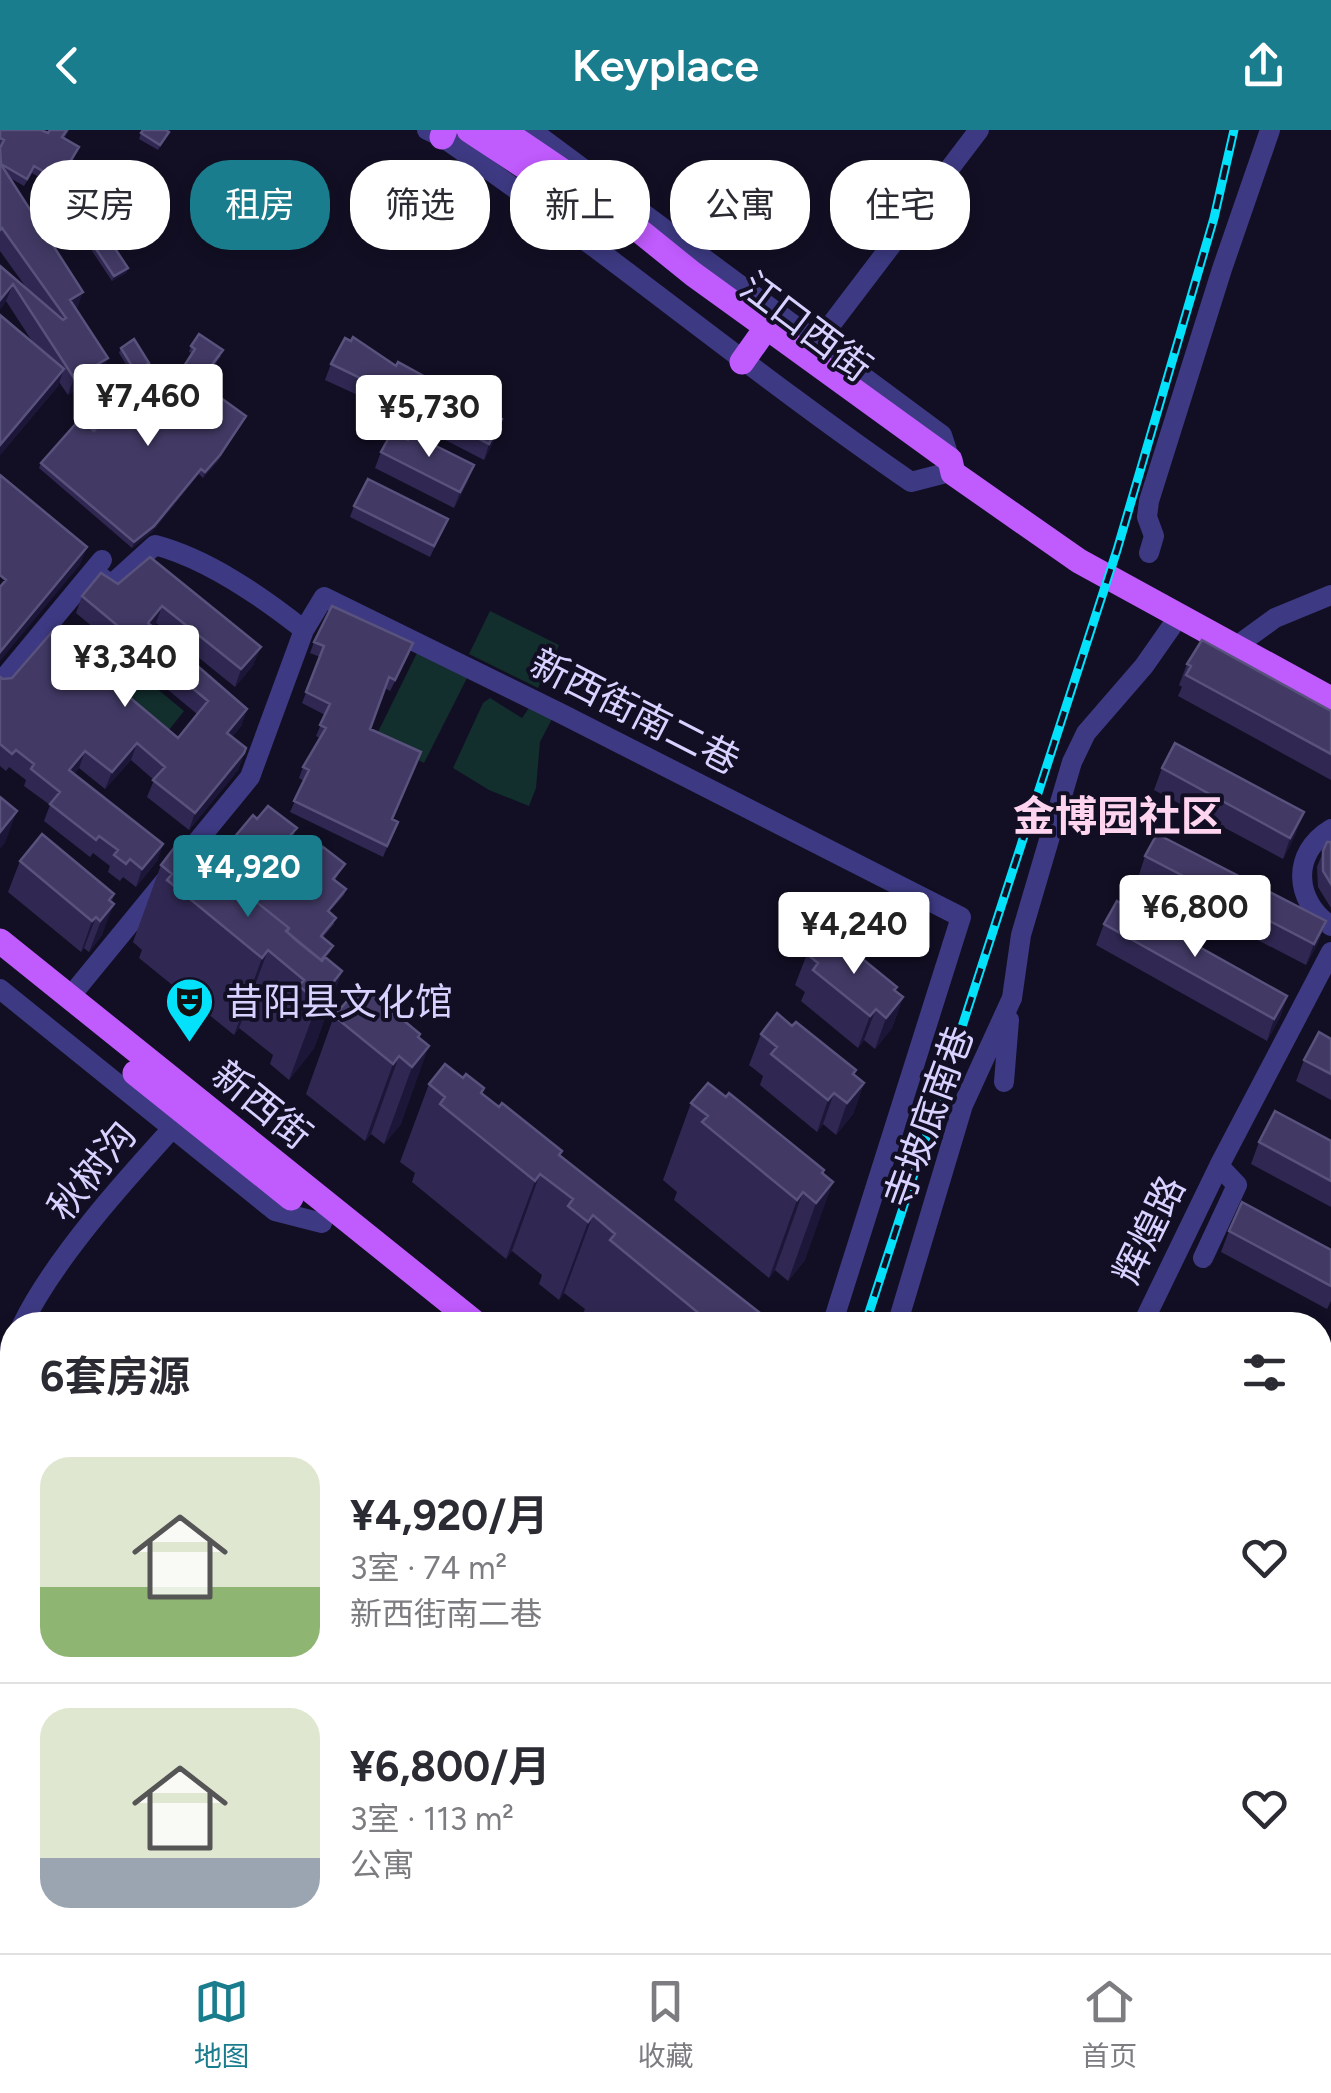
<!DOCTYPE html>
<html lang="zh">
<head>
<meta charset="utf-8">
<style>
	:root { --surface:#fff; --page:#f7f7f7; --text:#2b2b33; --muted:#7c7c81; --line:#e1e1e2; --accent:#197d8d }
	body { margin:0; font-family:Figtree,"Noto Sans SC",sans-serif; background:var(--page); color:var(--text); height:100vh; display:flex; flex-direction:column; font-size:38px; white-space:nowrap }
	* { box-sizing:border-box; margin:0 }
	p { font-size:32px; color:var(--muted) }
	.icon { flex:none; width:55px; height:55px; fill:none; stroke:currentColor; stroke-width:2; stroke-linecap:round; stroke-linejoin:round }
	.map { position:relative; flex:1; overflow:hidden }
	.side { position:absolute; left:0px; top:1182px; width:1332px; height:642px; display:flex; flex-direction:column; background:var(--surface); border-radius:40px 40px 0 0; box-shadow:0 5px 15px #0003 }
	.side>* { flex:none }
	.top-card { position:absolute; left:30px; top:30px; width:1272px; height:90px; display:flex; gap:20px }
	.price { position:absolute; translate:-50% -85px; padding:0 22px; border-radius:10px; background:#fff; color:#222; font-size:32px; line-height:65px; filter:drop-shadow(0 2px 5px #0008) }
	.price::after { content:''; position:absolute; left:50%; top:60px; width:30px; height:22px; margin-left:-15px; background:inherit; clip-path:polygon(0 0,100% 0,50% 100%) }
	.price.active { background:var(--accent); color:#fff }
	ul { padding:0; list-style:none }
	li { display:flex; align-items:center; gap:30px; height:250px; padding:0 40px }
	li+li { border-top:2px solid var(--line) }
	li span { display:grid; place-items:center; flex:none; width:280px; height:200px; border-radius:30px; color:#555 }
	li>.icon { margin-inline-start:auto }
	span .icon { width:120px; height:120px; fill:#fffc; stroke-width:1 }
	li b { font-size:42px }
	h2 { display:flex; justify-content:space-between; align-items:center; height:120px; padding:0 40px; font-size:42px }
	.chip { padding:0 35px; border-radius:40px; background:var(--surface); box-shadow:0 5px 15px #0003; font-size:35px; line-height:90px }
	.chip.active { background:var(--accent); color:#fff }
	header { display:flex; justify-content:space-between; align-items:center; height:130px; padding:0 40px; background:var(--accent); color:#fff; font-size:45px; font-weight:600 }
	.dock { display:flex; justify-content:space-around; align-items:center; height:140px; border-top:2px solid var(--line); background:var(--surface); font-size:28px; color:var(--muted) }
	.dock a { display:grid; justify-items:center; gap:5px }
	.dock .active { color:var(--accent) }
	.map>svg:first-child { display:block }
	.green { fill:#122e2d }
	.lines { fill:none; stroke-linecap:round; stroke-linejoin:round }
	.minor { stroke:#3d3a83; stroke-width:20 }
	.major { stroke:#c05bfd; stroke-width:25 }
	.rail-casing { stroke:#03e2fa; stroke-width:9 }
	.rail { stroke:#120f24; stroke-width:5; stroke-dasharray:15; stroke-linecap:butt }
	.wall { fill:#302852 }
	.shaded-wall { fill:#1c1638 }
	.building { fill:#423a65; stroke:#59527d; stroke-width:2.5 }
	.labels { text-anchor:middle; dominant-baseline:central; stroke-width:8; stroke-linejoin:round; paint-order:stroke }
	.street-label { font-size:38px; fill:#d7d2ff; stroke:#120f24 }
	.poi-label { font-size:38px; fill:#d7d2ff; stroke:#120f24; text-anchor:start }
	.quarter-label { font-size:42px; font-weight:bold; fill:#ffd4ef; stroke:#120f24 }
</style>
</head>
<body>
<header><svg class="icon" aria-label="back" viewBox="0 0 24 24"><path d="M15 5l-7 7 7 7"/></svg>Keyplace<svg class="icon" aria-label="share" viewBox="0 0 24 24"><path d="M12 15V3M7 8l5-5 5 5M5 13v7h14v-7"/></svg></header>
<div class="map">
<svg width="1331" height="1823" viewBox="0 0 1331 1823">
	<rect width="100%" height="100%" fill="#120f24"/>
	<path class="green" d="M490 481 559 515 538 558 469 524Z
		M418 521 468 546 424 633 375 608Z
		M121 529 184 581 161 610 98 555Z
		M490 568 522 588 529 578 552 589 540 612 536 658 529 676 489 660 453 638 483 573Z
		M12 1265V1479L0 1473V1290Z"/>
	<g class="lines">
		<path class="minor" d="M427 0 442 7C602 117 751 242 911 352L942 344
			M531 0 942 305 950 330
			M817 213 979 0
			M1149 423 1154 406 1147 387 1149 371 1222 139 1270 0
			M93 441 111 455 155 415C208 429 261 466 304 500
			M1235 517 1275 488 1331 465
			M0 553 102 430
			M1331 699C1291 723 1294 771 1331 796
			M0 859 275 1081 322 1093
			M69 868 250 647 304 500 324 467 562 584 961 787 832 1195
			M1004 952 1009 890
			M1203 1128 1237 1055 1219 1036 1331 822
			M22 1195C55 1127 128 1047 179 991
			M897 1195 963 975 1012 868 1021 805 1072 632 1086 603 1144 536 1179 486
			M1142 1195 1219 1036
			M0 1240 12 1215
			M0 1682 12 1683
			M1320 1765 1331 1772
			M603 1812 622 1823
			M734 1823 741 1812"/>
		<path class="major" d="M469 0 569 66
			M502 0 579 52 693 144 950 330 953 343 1079 431 1331 569
			M442 7 445 0
			M742 232 759 208
			M0 811 478 1195
			M135 943 291 1068
			M1320 1790 1331 1797"/>
		<defs>
			<path id="rail" d="M865 1195 1117 420 1214 88 1234 0
				M647 1823 650 1812"/>
		</defs>
		<use href="#rail" class="rail-casing"/>
		<use href="#rail" class="rail"/>
	</g>
	<path class="wall" d="M0 0 48 3 50 0H69L64 8 79 17 70 36 76 49 68 64 32 43 24 56 10 48 77 179 102 245 68 265 59 252 58 256 0 325V185L34 214 6 171 0 179V136L28 160 0 121Z
		M169 2 158 20 139 9 141 3Z
		M94 116 128 138 126 143 112 151 92 121Z
		M191 216 221 226 210 241 217 246 209 259 246 286 218 331 203 348 199 344 152 402 132 418 39 338 41 333 94 301 176 297 192 276 165 258 167 253 179 244 192 223 189 222Z
		M121 218 147 238 133 246 119 223Z
		M331 234 396 236 502 289 497 305 484 330 399 286 397 290 375 278 377 274 325 250Z
		M381 322 468 351 454 378 375 338Z
		M354 376 448 389 430 427 350 387Z
		M150 427 254 534 235 557 156 493 153 497 247 579 241 596 232 607 246 618 238 640 189 700 147 667 154 650 131 630 105 659 79 638 74 644 163 714 157 731 136 757 123 747 120 751 108 742 110 736 93 723 90 727 44 691 50 675 24 656 26 650 9 637 6 641 0 636V547L3 549 178 608 197 584 76 483 82 466 118 454Z
		M314 512 409 524 390 561 385 558 370 599 393 689 398 692 383 727 290 682 304 651 299 648 303 637 320 608 316 606 325 585 302 573 320 527 310 523Z
		M1187 534 1331 581V650L1178 566 1182 557 1179 555Z
		M1162 638 1296 703 1283 729 1154 660Z
		M257 689 295 703 286 713 310 733 345 734 335 750 346 759 344 765 329 782 334 794 323 807 331 821 326 827 342 841 314 918 289 950 270 934 273 925 239 898 234 905 139 828 142 820 133 812 161 735 190 725 211 735Z
		M1327 712H1331V778L1318 757 1317 737Z
		M1145 726 1326 791 1318 813 1306 835 1138 748Z
		M20 731 114 764 102 805 89 822 84 818 81 822 8 762Z
		M1104 794 1287 866 1280 887 1267 911 1096 815Z
		M807 824 897 857 895 861 903 867 892 898 875 919 864 910 858 918 801 871 805 862 795 855Z
		M334 886 420 904 401 994 384 1014 371 1004 365 1011 306 964Z
		M761 904 854 945 864 953 853 984 836 1005 823 994 817 1002 760 955 763 946 749 935Z
		M1331 909V970L1296 951 1304 930Z
		M429 954 482 964 774 1195H590L581 1188 585 1179 564 1163 559 1170 539 1154 542 1145 512 1121 506 1129 412 1052 415 1043 400 1032Z
		M691 973 824 1040 805 1130 788 1151 775 1140 769 1148 674 1070 677 1062 663 1050Z
		M1331 1011V1077L1251 1034 1259 1012Z
		M1229 1101 1331 1120V1171L1327 1179 1221 1122Z
		M0 1461 5 1467 12 1469V1543L0 1536Z
		M0 1612 9 1616 12 1669 0 1667Z
		M424 1812H503L507 1823H425L423 1816Z"/>
	<path class="shaded-wall" d="M128 138 126 143 112 151 114 146Z
		M13 154 6 171 0 179V170Z
		M83 162 77 179 64 187 70 170Z
		M108 228 102 245 68 265 74 248Z
		M149 233 147 238 133 246 135 241Z
		M64 239 58 256 0 325V315Z
		M246 286 218 331 203 348 205 342Z
		M502 289 497 305 484 330 489 314Z
		M474 335 468 351 454 378 460 362Z
		M201 339 199 344 152 402 132 418 134 412Z
		M87 417 80 435 0 531V522Z
		M162 476 156 493 142 510 148 493Z
		M261 517 254 534 235 557 241 539Z
		M247 579 241 596 221 620 227 603Z
		M137 613 131 630 105 659 112 642Z
		M85 621 79 638 63 657 69 640Z
		M244 623 238 640 189 700 195 683Z
		M17 681 5 713 0 719V702Z
		M1304 682 1296 703 1283 729 1290 708Z
		M163 714 157 731 136 757 142 739Z
		M114 764 107 782 114 774 102 805 89 822 109 770Z
		M96 787 84 818 81 822 92 791Z
		M1326 791 1318 813 1306 835 1314 814Z
		M268 820 239 898 234 905 262 828Z
		M342 841 314 918 289 950 318 872Z
		M1287 866 1280 887 1267 911 1274 889Z
		M903 867 892 898 875 919 886 888Z
		M876 879 864 910 858 918 870 886Z
		M429 916 401 994 384 1014 412 937Z
		M399 926 371 1004 365 1011 393 934Z
		M864 953 853 984 836 1005 847 973Z
		M834 963 823 994 817 1002 828 970Z
		M540 1044 512 1121 506 1129 535 1051Z
		M833 1052 805 1130 788 1151 816 1073Z
		M803 1062 775 1140 769 1148 797 1070Z
		M593 1085 564 1163 559 1170 588 1092Z
		M10 1652H12V1669L4 1668Z
		M436 1812H456L452 1823H432Z"/>
	<path class="building" d="M0 0H41L48 3 50 0H67L62 7 79 17 68 35 79 42 70 57 34 36 27 49 1 34 0 18 4 10 0 8Z
		M143 0H166L169 2 160 15 141 3Z
		M0 33 83 162 70 170 108 228 74 248 13 154 0 170V136L63 190 66 188 2 98 0 100Z
		M108 108 128 138 114 146 94 116Z
		M0 185 64 239 0 315Z
		M199 204 223 220 208 240 217 246 207 258 246 286 220 325 205 342 201 339 154 396 134 412 41 333 80 289 94 301 128 261 176 297 196 272 167 253 174 241 179 244 195 219 191 216Z
		M353 207 396 236 398 232 502 289 489 314 405 270 403 274 381 262 383 259 331 234 345 208 351 211Z
		M134 209 149 233 135 241 121 218Z
		M392 302 408 310 412 304 474 335 460 362 381 322Z
		M0 345 87 417 0 522V457L6 450 0 445Z
		M368 349 448 389 434 416 354 376Z
		M150 427 261 517 241 539 162 476 148 493 247 579 227 603 246 618 244 623 195 683 153 650 165 637 137 613 112 642 85 621 69 640 163 714 142 739 130 729 126 734 114 725 118 720 99 706 96 710 50 674 60 662 31 639 34 634 16 620 12 624 0 614V547L3 549 12 548 52 502 178 608 208 571 82 466 101 443 118 454Z
		M332 476 413 513 395 550 389 547 370 599 421 622 392 689 398 692 387 716 294 671 309 640 303 637 326 598 320 595 330 574 306 562 324 516 314 512Z
		M1202 510 1331 581V624L1186 545 1191 536 1187 534Z
		M1175 613 1304 682 1290 708 1162 638Z
		M0 667 17 681 0 702Z
		M268 676 297 698 284 712 310 733 323 717 345 734 333 749 346 759 328 781 336 788 321 806 333 816 321 830 287 802 289 798 229 750 226 753 210 739 211 735 253 685 257 689Z
		M42 704 114 764 109 770 114 774 100 791 96 787 92 791 20 731Z
		M1157 704 1326 791 1314 814 1145 726Z
		M1327 712H1331V754L1323 741V721Z
		M177 714 190 725 194 721 211 735 208 739 226 753 229 750 289 798 286 801 297 811 322 831 325 827 342 841 318 872 299 856 304 850 268 820 262 828 167 750 172 744 161 735Z
		M1117 771 1287 866 1274 889 1104 794Z
		M823 803 835 812 838 809 897 857 894 860 903 867 886 888 876 879 870 886 813 840 818 833 807 824Z
		M361 855 420 904 418 907 429 916 412 937 399 926 393 934 334 886Z
		M777 883 792 896 796 892 856 940 853 944 864 953 847 973 834 963 828 970 771 924 777 917 761 904Z
		M1319 902 1331 909V944L1304 930Z
		M445 934 463 948 466 944 484 958 481 963 499 977 502 973 562 1021 559 1025 774 1194 713 1195 610 1110 615 1104 593 1085 588 1092 568 1076 573 1069 540 1044 535 1051 440 974 445 967 429 954Z
		M708 953 726 967 729 963 824 1040 822 1043 833 1052 816 1073 803 1062 797 1070 702 992 708 986 691 973Z
		M1275 981 1331 1011V1051L1259 1012Z
		M1242 1072 1331 1120V1156L1229 1101Z
		M0 1461 5 1467 12 1469V1506L0 1499Z
		M12 1609V1652L0 1647V1612L9 1616Z
		M468 1812H503L507 1823H471Z"/>
	<defs>
		<symbol id="theatre-pin" viewBox="-11 -11 22 30"><path d="M0 17L-7.5 6A9.5 9.5 0 1 1 7.5 6Z" fill="#03e2fa" stroke="#120f24"/><path d="M-5-5.5Q0-4 5-5.5V0Q5 5 0 6Q-5 5-5 0ZM-3.3-2.5H-1v1.5H-3.3ZM1-2.5H3.3v1.5H1ZM-2.8 1Q0 5.5 2.8 1Z" fill="#111"/></symbol>
	</defs>
	<g fill-rule="evenodd">
		<use href="#theatre-pin" x="162" y="844" width="55" height="75"/>
	</g>
	<g class="labels">
		<g class="street-label">
			<text transform="translate(806 197) rotate(37)">江口西街</text>
			<text transform="translate(635 582) rotate(27)">新西街南二巷</text>
			<text transform="translate(262 975) rotate(39)">新西街</text>
			<text transform="translate(929 987) rotate(-70)">寺坡底南巷</text>
			<text transform="translate(92 1041) rotate(-51)">秋树沟</text>
			<text transform="translate(1149 1100) rotate(-64)">辉煌路</text>
		</g>
		<g class="poi-label">
			<text x="225" y="872">昔阳县文化馆</text>
		</g>
		<g class="quarter-label">
			<text x="1118" y="686">金博园社区</text>
		</g>
	</g>
</svg>
<b class="price" style="left:148px;top:319px">¥7,460</b>
<b class="price" style="left:429px;top:330px">¥5,730</b>
<b class="price" style="left:125px;top:580px">¥3,340</b>
<b class="price active" style="left:248px;top:790px">¥4,920</b>
<b class="price" style="left:1195px;top:830px">¥6,800</b>
<b class="price" style="left:854px;top:847px">¥4,240</b>
<div class="top-card">
<a class="chip">买房</a>
<a class="chip active">租房</a>
<a class="chip">筛选</a>
<a class="chip">新上</a>
<a class="chip">公寓</a>
<a class="chip">住宅</a>
</div>
<section class="side">
<h2>6套房源<svg class="icon" aria-label="filters" viewBox="0 0 24 24"><path d="M4 7h16M4 17h16"/><circle cx="9" cy="7" r="2"/><circle cx="15" cy="17" r="2"/></svg></h2>
<ul>
<li><span style="background:linear-gradient(#dfe7d0 65%,#8fb573 0)"><svg class="icon" aria-label="home" viewBox="0 0 24 24"><path d="M3 11l9-7 9 7M6 9v11h12V9"/></svg></span><div><b>¥4,920/月</b><p>3室 · 74 m²</p><p>新西街南二巷</p></div><svg class="icon" aria-label="heart" viewBox="0 0 24 24"><path d="M12 20l-8-8c-3-5 5-10 8-4 3-6 11-1 8 4z"/></svg></li>
<li><span style="background:linear-gradient(#dfe7d0 75%,#9aa5b1 0)"><svg class="icon" aria-label="home" viewBox="0 0 24 24"><path d="M3 11l9-7 9 7M6 9v11h12V9"/></svg></span><div><b>¥6,800/月</b><p>3室 · 113 m²</p><p>公寓</p></div><svg class="icon" aria-label="heart" viewBox="0 0 24 24"><path d="M12 20l-8-8c-3-5 5-10 8-4 3-6 11-1 8 4z"/></svg></li>
</ul>
</section>
</div>
<nav class="dock">
<a class="active"><svg class="icon" aria-label="map" viewBox="0 0 24 24"><path d="M3 6l6-2 6 2 6-2v14l-6 2-6-2-6 2zM9 4v14M15 6v14"/></svg>地图</a>
<a><svg class="icon" aria-label="saved" viewBox="0 0 24 24"><path d="M7 4h10v16l-5-4-5 4z"/></svg>收藏</a>
<a><svg class="icon" aria-label="home" viewBox="0 0 24 24"><path d="M3 11l9-7 9 7M6 9v11h12V9"/></svg>首页</a>
</nav>
</body>
</html>
